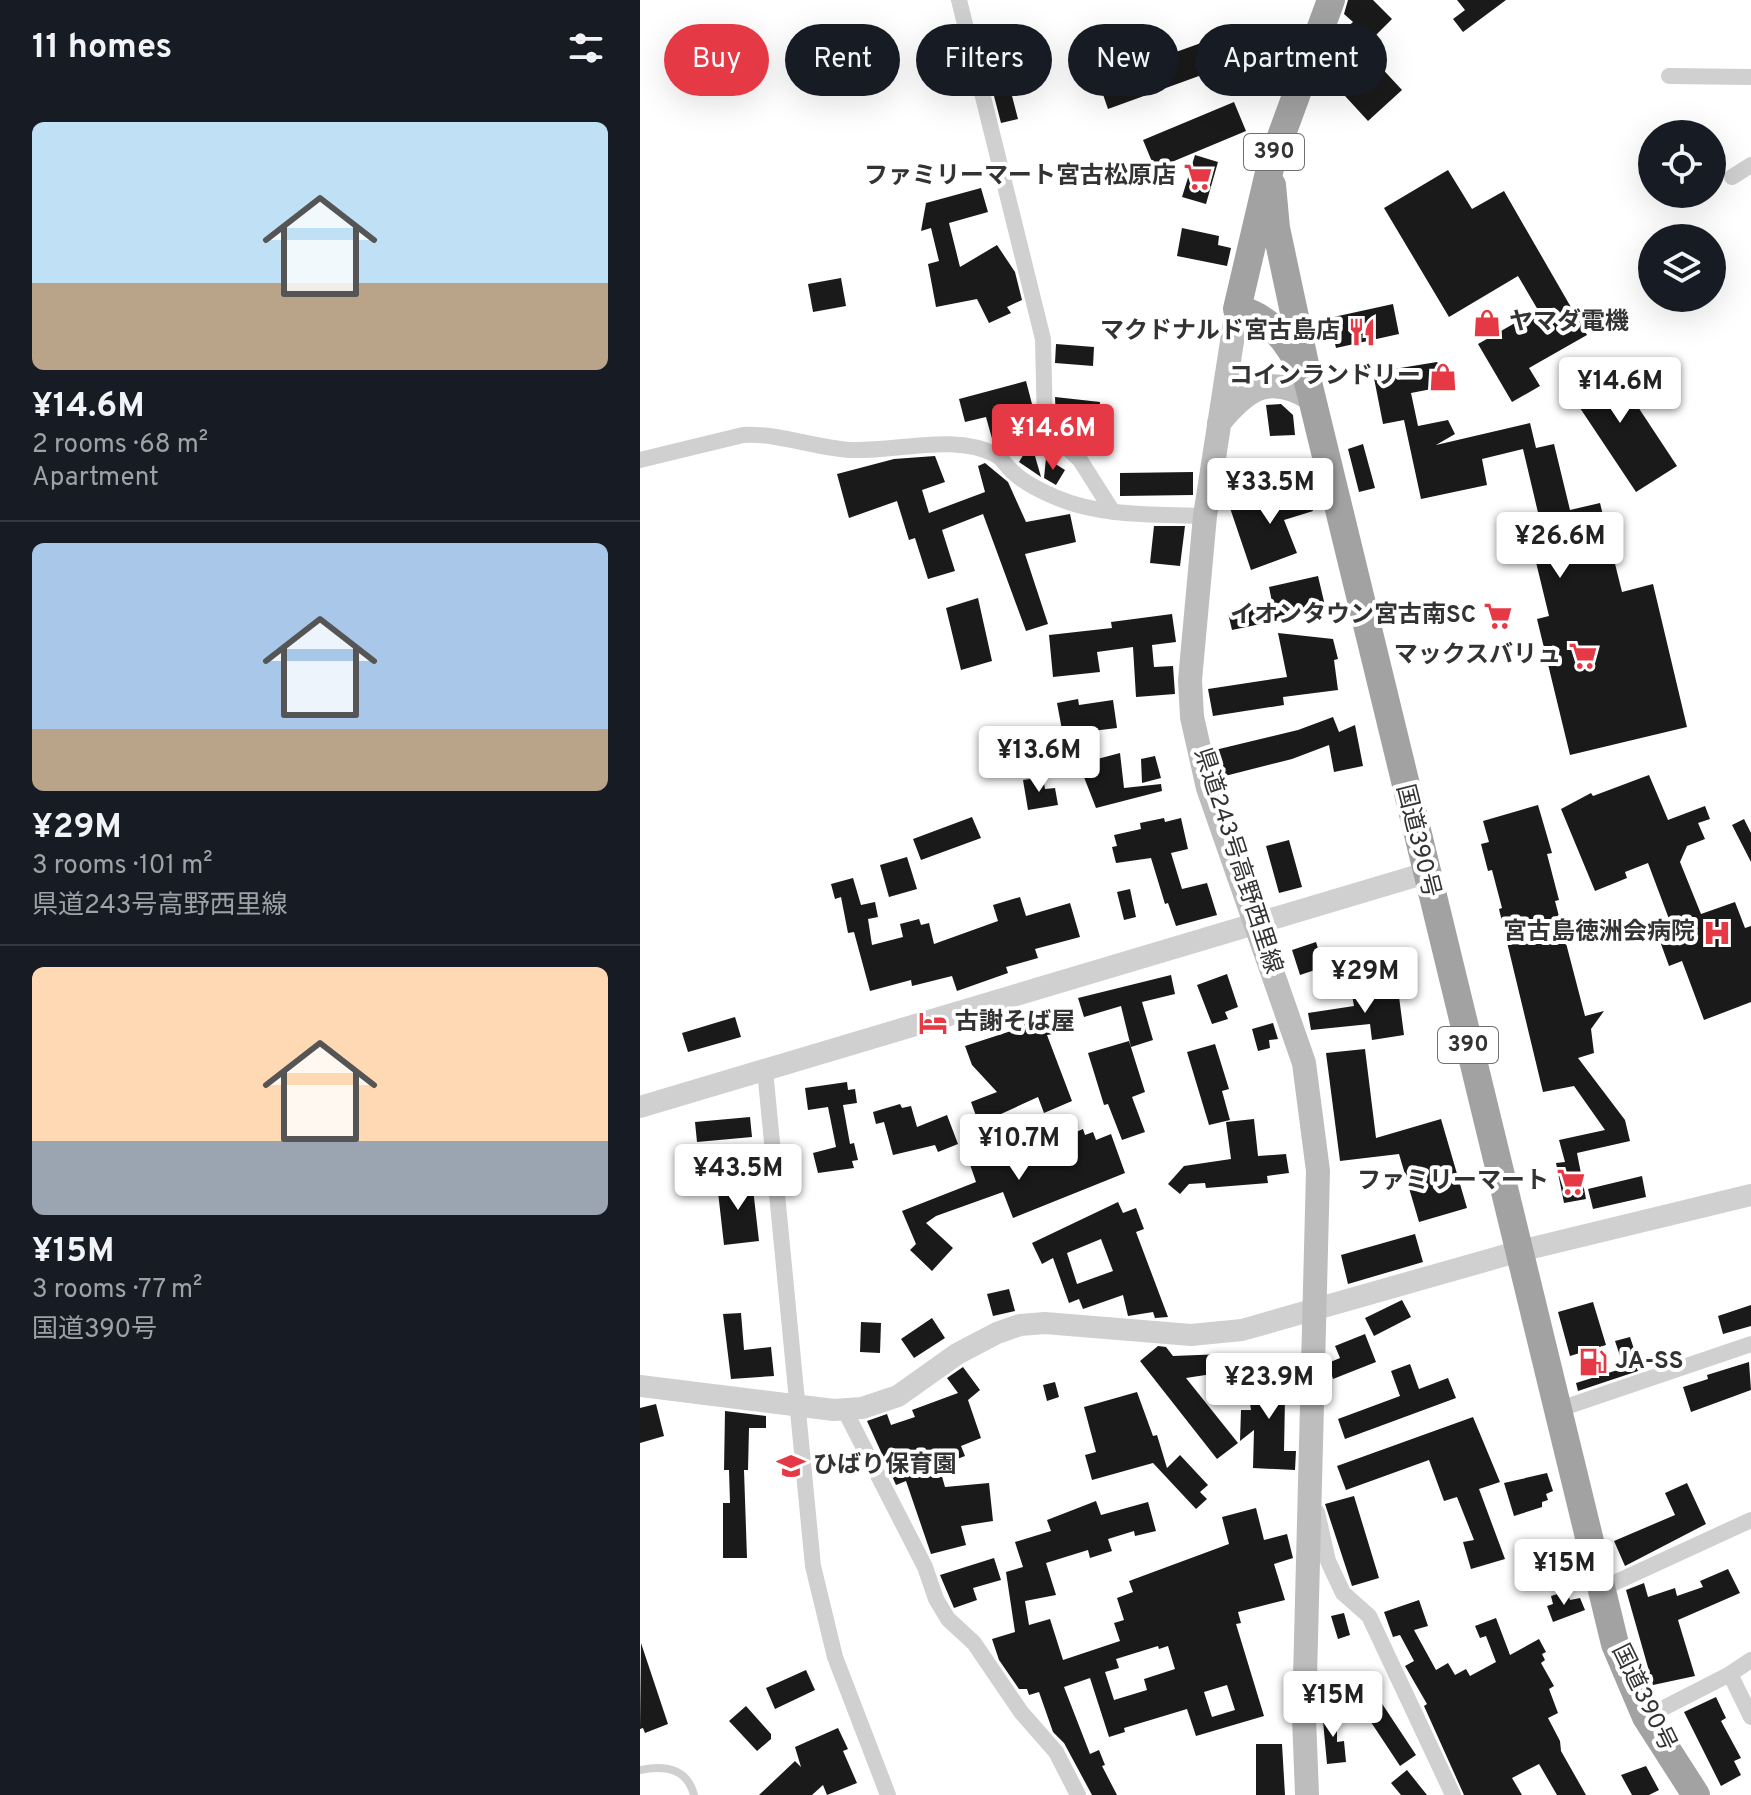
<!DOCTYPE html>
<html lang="en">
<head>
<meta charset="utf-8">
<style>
	:root { --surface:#171b24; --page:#20242c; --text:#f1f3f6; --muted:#9ea1a6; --line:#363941; --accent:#e63946 }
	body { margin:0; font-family:Overpass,"Noto Sans JP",sans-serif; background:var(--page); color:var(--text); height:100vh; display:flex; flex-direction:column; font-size:30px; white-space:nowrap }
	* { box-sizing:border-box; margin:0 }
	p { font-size:26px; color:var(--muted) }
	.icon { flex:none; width:44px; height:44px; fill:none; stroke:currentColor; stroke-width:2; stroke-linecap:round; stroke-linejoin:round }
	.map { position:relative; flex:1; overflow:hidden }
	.details { display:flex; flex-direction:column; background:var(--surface); width:640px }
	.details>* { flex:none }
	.banner { position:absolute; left:24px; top:24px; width:760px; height:72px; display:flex; gap:16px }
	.fabs { position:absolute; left:998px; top:120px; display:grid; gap:16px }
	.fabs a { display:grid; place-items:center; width:88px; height:88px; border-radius:50%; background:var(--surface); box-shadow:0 8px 32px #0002; font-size:40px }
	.price { position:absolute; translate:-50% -68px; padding:0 18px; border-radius:8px; background:#fff; color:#222; font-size:26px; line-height:52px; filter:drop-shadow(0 2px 4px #0008) }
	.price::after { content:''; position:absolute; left:50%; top:48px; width:24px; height:18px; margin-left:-12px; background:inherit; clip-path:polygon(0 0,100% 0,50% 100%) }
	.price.active { background:var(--accent); color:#fff }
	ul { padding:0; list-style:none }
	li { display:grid; align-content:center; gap:16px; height:424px; padding:0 32px }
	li+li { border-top:2px solid var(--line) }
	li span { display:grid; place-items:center; height:248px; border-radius:12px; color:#555 }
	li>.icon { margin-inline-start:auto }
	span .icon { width:144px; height:144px; fill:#fffc; stroke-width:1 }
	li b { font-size:34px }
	h2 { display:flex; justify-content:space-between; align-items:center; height:96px; padding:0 32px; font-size:34px }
	.tag { padding:0 28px; border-radius:36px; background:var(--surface); box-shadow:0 8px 32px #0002; font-size:28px; line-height:72px }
	.tag.active { background:var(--accent); color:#fff }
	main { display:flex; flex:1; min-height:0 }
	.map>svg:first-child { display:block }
	.building { fill:#1a1a1a; fill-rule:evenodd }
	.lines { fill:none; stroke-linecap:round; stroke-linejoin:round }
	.service { stroke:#d0d0d0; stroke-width:8 }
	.minor { stroke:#d0d0d0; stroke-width:16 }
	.tertiary { stroke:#d0d0d0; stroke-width:22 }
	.secondary { stroke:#bdbdbd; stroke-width:24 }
	.trunk { stroke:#a2a2a2; stroke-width:28 }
	.labels { text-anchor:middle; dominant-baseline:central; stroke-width:8; stroke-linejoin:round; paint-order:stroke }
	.shield { fill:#fff; stroke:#707070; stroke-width:2 }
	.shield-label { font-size:22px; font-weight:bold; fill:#333 }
	.poi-label { font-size:24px; font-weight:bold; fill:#333; stroke:#fff; text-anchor:end }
	.street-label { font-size:24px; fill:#333; stroke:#fff }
</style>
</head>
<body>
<main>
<section class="details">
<h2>11 homes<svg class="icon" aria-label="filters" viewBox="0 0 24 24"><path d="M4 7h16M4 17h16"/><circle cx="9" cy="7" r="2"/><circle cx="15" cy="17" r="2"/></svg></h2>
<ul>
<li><span style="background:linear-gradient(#bfe0f5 65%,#b9a48a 0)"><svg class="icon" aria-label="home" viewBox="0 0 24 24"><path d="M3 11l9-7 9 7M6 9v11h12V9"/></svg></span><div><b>¥14.6M</b><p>2 rooms · 68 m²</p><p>Apartment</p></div></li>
<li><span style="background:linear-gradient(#a9c7e8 75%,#b9a48a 0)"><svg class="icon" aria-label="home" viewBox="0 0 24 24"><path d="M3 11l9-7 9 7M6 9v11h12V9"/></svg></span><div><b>¥29M</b><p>3 rooms · 101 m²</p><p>県道243号高野西里線</p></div></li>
<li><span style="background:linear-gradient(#ffd9b3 70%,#9aa5b1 0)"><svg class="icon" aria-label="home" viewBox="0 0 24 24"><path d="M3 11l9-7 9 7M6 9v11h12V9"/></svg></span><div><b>¥15M</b><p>3 rooms · 77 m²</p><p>国道390号</p></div></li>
</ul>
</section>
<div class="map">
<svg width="1111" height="1795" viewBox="0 0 1111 1795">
	<rect width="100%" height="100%" fill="#fff"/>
	<path class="building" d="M708 0H733L752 19 723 48 762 90 728 121 683 72 695 38 713 22 704 14Z
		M817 0H866L823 32 813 19 825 10Z
		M640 25 647 55 581 68 468 109 458 80 561 43Z
		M397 55 404 80 359 91 353 66Z
		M371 92 378 119 361 123 354 96Z
		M594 102 606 131 515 169 503 140Z
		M555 155 578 162 566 204 542 197Z
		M808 170 832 209 864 191 947 335 889 368 900 386 872 402 838 344 898 310 878 276 809 317 744 208Z
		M341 188 348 212 309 223 320 267 357 245 375 272 382 300 367 307 371 313 349 323 337 299 296 307 288 264 299 261 291 228 281 231 286 203Z
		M542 228 579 236 578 245 591 248 587 266 537 256Z
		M201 278 206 306 173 312 168 284Z
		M753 304 759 334 696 348 689 318Z
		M416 344 454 347 453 366 415 363Z
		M965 357 1037 466 996 492 924 384Z
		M797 362 813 381 807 386 771 393 778 426 808 420 815 434 796 445 890 423 896 448 914 444 930 510 960 503 982 592 1013 584 1047 727 930 755 897 619 909 616 887 525 900 521 883 449 842 459 847 485 781 499 764 420 743 424 734 378 753 374 754 369Z
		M386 381 392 404 381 407 385 422 359 419 382 434 353 442 346 417 325 422 319 399Z
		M415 397 460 402 457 431 420 426 416 422Z
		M641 404 653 415 655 435 630 436 626 405Z
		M391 442 401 477 379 462Z
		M723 444 735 488 719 492 708 449Z
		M295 456 305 482 282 490 289 513 345 492 338 466 345 463 368 482 386 522 430 514 436 542 385 554 408 624 386 631 343 514 302 530 315 571 288 579 275 538 269 540 257 501 209 518 197 474 254 459Z
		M406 458 425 470 416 485 404 478Z
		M553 472V495L480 496V473Z
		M665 486 673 511 644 520 657 553 611 570 590 508Z
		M514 526H545L540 566 510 563Z
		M678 576 686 610 592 630 588 613 632 602 629 587Z
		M338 598 352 661 321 670 306 608Z
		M532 614 536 642 512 645 514 667 533 666 535 694 496 697 493 647 457 652 460 672 413 677 409 635 472 628 471 622Z
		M638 633 693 639 698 659 694 660 698 690 643 697 644 705 573 716 568 689 647 677Z
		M438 699 439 705 473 700 477 728 444 732 446 742 425 746 417 703Z
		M693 717 699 732 715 725 723 766 694 772 689 745 652 759 581 777 575 750 658 730Z
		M480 753 484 788 521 784 522 791 456 808 442 772 448 771 446 762Z
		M515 756 521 778 502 783 501 759Z
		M1009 775 1028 820 1065 806 1070 819 1058 823 1065 839 1047 846 1040 862 1061 914 1095 902 1105 928 1111 926V1002L1064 1020 1042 961 1029 966 1017 933 1032 927 1008 863 985 872 987 878 955 891 921 809 951 793 953 796Z
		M403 777 405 789 415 788 418 805 388 810 383 780Z
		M898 805 912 853 907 854 919 900 915 901 945 1016 964 1011 951 1029 954 1053 938 1058 985 1120 990 1141 937 1153 946 1199 924 1203 916 1163 925 1162 919 1140 965 1130 934 1086 903 1092 859 909 862 908 852 870 848 871 841 844 849 842 843 821Z
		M332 817 341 838 281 860 273 839Z
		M524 818 525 822 541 818 548 849 531 853 542 889 567 883 577 915 536 926 528 903 525 904 511 858 476 863 472 847 477 846 474 835 501 829 500 823Z
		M1104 819 1111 833V862L1092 825Z
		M649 840 662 887 639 893 626 846Z
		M267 857 277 889 249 897 240 865Z
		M213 878 221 905 235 902 238 917 228 919 232 945 263 937 260 924 279 919 281 925 289 923 294 944 358 921 353 905 380 897 386 916 430 903 440 937 395 949 398 958 366 967 368 973 317 991 312 976 272 986 271 980 230 991 214 932 208 933 201 897 195 899 191 884Z
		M490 889 496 917 484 920 477 892Z
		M676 942 684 967 660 975 652 950Z
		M587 974 598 1007 585 1012 588 1019 572 1024 557 985Z
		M531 975 535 994 502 1002 513 1040 491 1047 481 1006 444 1017 438 998Z
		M758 989 764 1035 732 1040 730 1024 671 1030 668 1013 714 1006 712 995Z
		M394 1015 410 1020 413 1034 407 1035 432 1101 404 1113 398 1097 339 1124 331 1102 357 1092 332 1065 325 1046 380 1028 377 1020Z
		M95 1017 101 1037 48 1052 42 1033Z
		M633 1023 638 1039 629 1040 630 1048 618 1051 612 1029Z
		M489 1041 505 1092 492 1097 505 1132 482 1140 468 1104 464 1105 448 1053Z
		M575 1044 589 1089 582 1091 590 1120 569 1125 547 1052Z
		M725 1049 736 1138 801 1119 827 1208 779 1222 759 1154 700 1161 686 1053Z
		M207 1082 208 1090 215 1089 217 1103 203 1105 210 1144 214 1143 218 1160 212 1161 214 1168 178 1173 173 1153 196 1147 188 1107 168 1110 165 1088Z
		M260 1104 262 1108 271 1106 277 1127 307 1115 318 1144 298 1152 295 1145 253 1155 244 1122 236 1124 233 1112Z
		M110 1117 112 1137 57 1142 55 1122Z
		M614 1119 618 1156 646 1154 649 1173 627 1176 628 1183 566 1188 565 1183 549 1184 540 1194 528 1184 544 1166 591 1159 586 1122Z
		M334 1129 347 1166 381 1152 379 1147 419 1130 422 1138 443 1129 445 1135 453 1132 456 1140 471 1134 485 1173 373 1218 363 1192 296 1216 286 1223 313 1248 292 1271 270 1250 276 1244 262 1211 336 1182 320 1135Z
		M1002 1176 1006 1197 953 1209 948 1189Z
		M112 1180 119 1241 84 1245 77 1183Z
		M478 1202 483 1213 496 1208 504 1229 496 1232 528 1317 515 1318 513 1312 488 1316 483 1295 443 1309 439 1299 429 1303 413 1258 402 1264 392 1243ZM461 1239 473 1271 437 1284 427 1253Z
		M775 1234 783 1262 708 1284 701 1255Z
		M369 1289 375 1311 353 1316 347 1294Z
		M762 1300 771 1317 734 1336 725 1318Z
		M953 1302 966 1345 930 1356 918 1312Z
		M1111 1305V1326L1083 1334 1078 1316Z
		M101 1313 104 1350 131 1347 134 1376 91 1379 83 1314Z
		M292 1318 305 1338 274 1358 261 1339Z
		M221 1322 241 1323 240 1353 220 1352Z
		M725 1334 736 1362 693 1379 688 1363 700 1358 695 1346Z
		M990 1337 1001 1370 938 1391 936 1383 984 1368 975 1341Z
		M518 1346 526 1347 533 1356 583 1354 585 1372 546 1378 598 1443 577 1459 500 1361Z
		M1109 1362 1111 1390 1051 1412 1043 1387 1068 1379 1067 1375Z
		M770 1364 779 1389 808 1378 816 1398 705 1439 698 1419 760 1396 751 1371Z
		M323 1367 340 1390 328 1400 341 1438 321 1446 325 1456 299 1466 305 1487 349 1483 353 1521 321 1526 326 1545 291 1554 266 1481 256 1485 227 1421 247 1414 251 1425 275 1417 272 1410 318 1393 307 1378Z
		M654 1373 657 1396 645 1398 644 1451H656L655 1470 613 1468 614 1430 600 1441 601 1410H611L606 1379Z
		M415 1382 419 1397 407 1401 403 1385Z
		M497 1392 513 1436 517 1435 527 1468 540 1455 568 1485 560 1492 567 1499 556 1509 513 1463 452 1480 445 1455 456 1452 444 1407Z
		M16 1404 24 1436 0 1443V1408Z
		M85 1411 126 1416V1428H109L108 1470H104L107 1558H83V1503H90L89 1470H84Z
		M833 1417 860 1482 839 1489 865 1559 831 1569 823 1542 834 1540 817 1497 804 1501 789 1460 706 1490 697 1466Z
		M907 1473 913 1491 906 1494 908 1500 902 1502V1507L874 1516 864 1483Z
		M1047 1483 1066 1524 985 1566 974 1541 1035 1515 1025 1493Z
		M714 1496 739 1578 712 1586 685 1504Z
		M456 1501 461 1515 508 1502 516 1531 495 1536 494 1531 468 1539 472 1551 450 1558 448 1550 406 1563 416 1595 385 1601 389 1625 410 1619 423 1660 480 1641 474 1623 484 1620 477 1598 493 1592 489 1581 589 1544 582 1517 616 1508 624 1540 647 1534 653 1558 634 1564 645 1600 598 1612 601 1623 596 1624 624 1716 556 1736 547 1709 484 1728 485 1732 469 1737 450 1678 424 1687 450 1754 459 1750 465 1765 462 1766 477 1795H452L424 1743 413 1732 399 1692 389 1695 387 1689H379L359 1660 352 1639 375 1632 366 1572 383 1567 375 1542 411 1531 407 1520ZM518 1646 519 1649 528 1646 535 1669 504 1679 507 1690 474 1700 465 1672 479 1668 476 1659ZM587 1685 595 1710 572 1717 564 1692Z
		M354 1558 361 1580 333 1588 337 1600 314 1608 300 1575Z
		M1088 1569 1100 1593 1038 1620 1055 1676 1013 1685 986 1590 1004 1583 1008 1597 1035 1588 1037 1596 1063 1587 1060 1581Z
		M927 1591 930 1600 940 1598 945 1610 913 1622 907 1606 913 1604 911 1596Z
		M779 1600 788 1626 774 1630 796 1670 808 1663 815 1675 826 1669 830 1676 856 1662 846 1636 840 1638 835 1626 856 1618 870 1655 899 1639 906 1652 902 1654 905 1660 901 1663 914 1686 909 1689 918 1713 908 1718 920 1741 921 1751 946 1795H917L899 1764 872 1778 882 1795H824L784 1706 787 1704 765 1666 774 1661 760 1635 753 1637 744 1612Z
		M704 1613 710 1635 698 1639 691 1616Z
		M1 1643 28 1724 5 1733 3 1728 0 1729Z
		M166 1670 175 1690 135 1709 126 1688Z
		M731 1687 776 1755 760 1766 717 1701V1696Z
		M1076 1697 1086 1718 1081 1721 1101 1758 1094 1761 1101 1775 1081 1786 1044 1712Z
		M106 1706 131 1734V1739L117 1751 89 1721Z
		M682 1710 697 1711V1742L704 1741 706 1762 687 1764Z
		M198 1728 208 1749 203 1751 217 1783 187 1795 183 1785 172 1795H119L155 1761 161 1767 155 1747Z
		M616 1744H642L645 1795H616Z
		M1006 1766 1019 1790 1009 1795H992L981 1775Z
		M767 1770 787 1795H761L751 1783Z"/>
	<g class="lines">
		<path class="service" d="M0 1770C25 1765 47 1768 54 1795"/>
		<path class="minor" d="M319 0 403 339 405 427 440 460 473 512
			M1029 76 1111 77
			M1092 177 1111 165
			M0 460 103 435C140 433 175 448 211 450 256 452 315 433 356 455 362 458 367 467 373 472 383 482 401 491 415 497 461 517 515 514 565 516
			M125 1070 173 1566 195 1657 248 1795
			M204 1409 285 1567 296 1599 308 1619 334 1643 381 1712 416 1752 438 1795
			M917 1410 1111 1344
			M677 1512 688 1561 703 1593 729 1616 813 1795
			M961 1589 1111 1520
			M1090 1674 1111 1660
			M1006 1717 1090 1674 1111 1717"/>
		<path class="tertiary" d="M0 1107 786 873
			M0 1386 194 1410 222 1408 258 1396 317 1354 357 1333 380 1325 405 1323 551 1335 602 1330 880 1251 1111 1195"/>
		<path class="secondary" d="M597 309 565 516 550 680 552 717 568 788 664 1063 678 1171 664 1717 667 1795
			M579 423C607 389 629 373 671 399"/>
		<path class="trunk" d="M691 0 631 164 597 309C633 317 650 346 667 378L975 1644 1006 1717 1056 1795
			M632 185 636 228 665 364"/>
	</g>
	<defs>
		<symbol id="supermarket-bare" viewBox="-9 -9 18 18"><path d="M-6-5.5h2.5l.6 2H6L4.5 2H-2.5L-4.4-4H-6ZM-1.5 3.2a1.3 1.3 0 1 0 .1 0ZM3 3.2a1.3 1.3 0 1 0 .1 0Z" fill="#e63946" stroke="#fff" stroke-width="2.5" paint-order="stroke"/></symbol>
		<symbol id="shop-bare" viewBox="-9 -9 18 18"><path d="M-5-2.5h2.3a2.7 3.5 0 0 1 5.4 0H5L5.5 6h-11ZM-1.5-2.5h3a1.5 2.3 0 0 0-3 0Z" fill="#e63946" stroke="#fff" stroke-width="2.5" paint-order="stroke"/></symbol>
		<symbol id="restaurant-bare" viewBox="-9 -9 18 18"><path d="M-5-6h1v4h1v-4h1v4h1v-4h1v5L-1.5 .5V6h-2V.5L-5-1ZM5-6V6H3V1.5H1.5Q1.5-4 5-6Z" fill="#e63946" stroke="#fff" stroke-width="2.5" paint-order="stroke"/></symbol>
		<symbol id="hospital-bare" viewBox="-9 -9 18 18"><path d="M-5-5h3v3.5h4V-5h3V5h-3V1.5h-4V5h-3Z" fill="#e63946" stroke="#fff" stroke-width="2.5" paint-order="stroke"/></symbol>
		<symbol id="hotel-bare" viewBox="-9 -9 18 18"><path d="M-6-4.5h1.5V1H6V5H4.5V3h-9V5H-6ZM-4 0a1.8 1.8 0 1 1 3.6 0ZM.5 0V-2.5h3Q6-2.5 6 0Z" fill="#e63946" stroke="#fff" stroke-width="2.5" paint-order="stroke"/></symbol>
		<symbol id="fuel-bare" viewBox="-9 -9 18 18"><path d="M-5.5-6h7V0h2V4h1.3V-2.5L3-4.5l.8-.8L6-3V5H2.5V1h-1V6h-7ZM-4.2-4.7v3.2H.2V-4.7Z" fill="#e63946" stroke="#fff" stroke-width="2.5" paint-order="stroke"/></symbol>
		<symbol id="school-bare" viewBox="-9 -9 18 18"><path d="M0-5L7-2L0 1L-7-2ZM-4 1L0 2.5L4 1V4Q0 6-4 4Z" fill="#e63946" stroke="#fff" stroke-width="2.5" paint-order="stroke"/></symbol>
	</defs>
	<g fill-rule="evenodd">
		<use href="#supermarket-bare" x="538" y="157" width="40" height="40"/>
		<use href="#shop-bare" x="827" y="303" width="40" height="40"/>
		<use href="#restaurant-bare" x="702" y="312" width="40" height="40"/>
		<use href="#shop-bare" x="783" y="357" width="40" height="40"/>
		<use href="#supermarket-bare" x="838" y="596" width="40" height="40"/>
		<use href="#supermarket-bare" x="923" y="636" width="40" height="40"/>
		<use href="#hospital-bare" x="1057" y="913" width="40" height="40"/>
		<use href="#hotel-bare" x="273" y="1003" width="40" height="40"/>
		<use href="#supermarket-bare" x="911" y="1162" width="40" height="40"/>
		<use href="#fuel-bare" x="933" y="1342" width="40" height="40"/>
		<use href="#school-bare" x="131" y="1446" width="40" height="40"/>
	</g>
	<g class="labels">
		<g class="shield">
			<rect x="604" y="134" width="60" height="36" rx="6"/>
			<rect x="798" y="1027" width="60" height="36" rx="6"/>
		</g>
		<g class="shield-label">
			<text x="634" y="152">390</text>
			<text x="828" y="1045">390</text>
		</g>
		<g class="poi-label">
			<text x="536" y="177">ファミリーマート宮古松原店</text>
			<text x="869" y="323" text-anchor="start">ヤマダ電機</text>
			<text x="700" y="332">マクドナルド宮古島店</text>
			<text x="781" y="377">コインランドリー</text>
			<text x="836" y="616">イオンタウン宮古南SC</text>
			<text x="921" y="656">マックスバリュ</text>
			<text x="1055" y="933">宮古島徳洲会病院</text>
			<text x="315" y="1023" text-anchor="start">古謝そば屋</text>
			<text x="909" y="1182">ファミリーマート</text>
			<text x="975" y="1362" text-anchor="start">JA-SS</text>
			<text x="173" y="1466" text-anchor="start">ひばり保育園</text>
		</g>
		<g class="street-label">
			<text transform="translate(777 841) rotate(76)">国道390号</text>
			<text transform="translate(597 861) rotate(72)">県道243号高野西里線</text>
			<text transform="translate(1003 1698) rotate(64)">国道390号</text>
		</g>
	</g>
</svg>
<div class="fabs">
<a><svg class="icon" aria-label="locate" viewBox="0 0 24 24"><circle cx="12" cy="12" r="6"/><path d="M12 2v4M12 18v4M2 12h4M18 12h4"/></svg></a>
<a><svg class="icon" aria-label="layers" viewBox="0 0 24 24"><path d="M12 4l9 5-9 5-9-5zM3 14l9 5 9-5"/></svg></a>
</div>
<b class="price" style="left:980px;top:425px">¥14.6M</b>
<b class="price active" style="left:413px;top:472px">¥14.6M</b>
<b class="price" style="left:630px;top:526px">¥33.5M</b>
<b class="price" style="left:920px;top:580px">¥26.6M</b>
<b class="price" style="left:399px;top:794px">¥13.6M</b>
<b class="price" style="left:725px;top:1015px">¥29M</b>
<b class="price" style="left:379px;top:1182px">¥10.7M</b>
<b class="price" style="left:98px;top:1212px">¥43.5M</b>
<b class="price" style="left:629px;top:1421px">¥23.9M</b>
<b class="price" style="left:924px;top:1607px">¥15M</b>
<b class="price" style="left:693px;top:1739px">¥15M</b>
<div class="banner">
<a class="tag active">Buy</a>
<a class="tag">Rent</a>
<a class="tag">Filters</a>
<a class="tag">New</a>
<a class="tag">Apartment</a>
</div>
</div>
</main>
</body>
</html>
